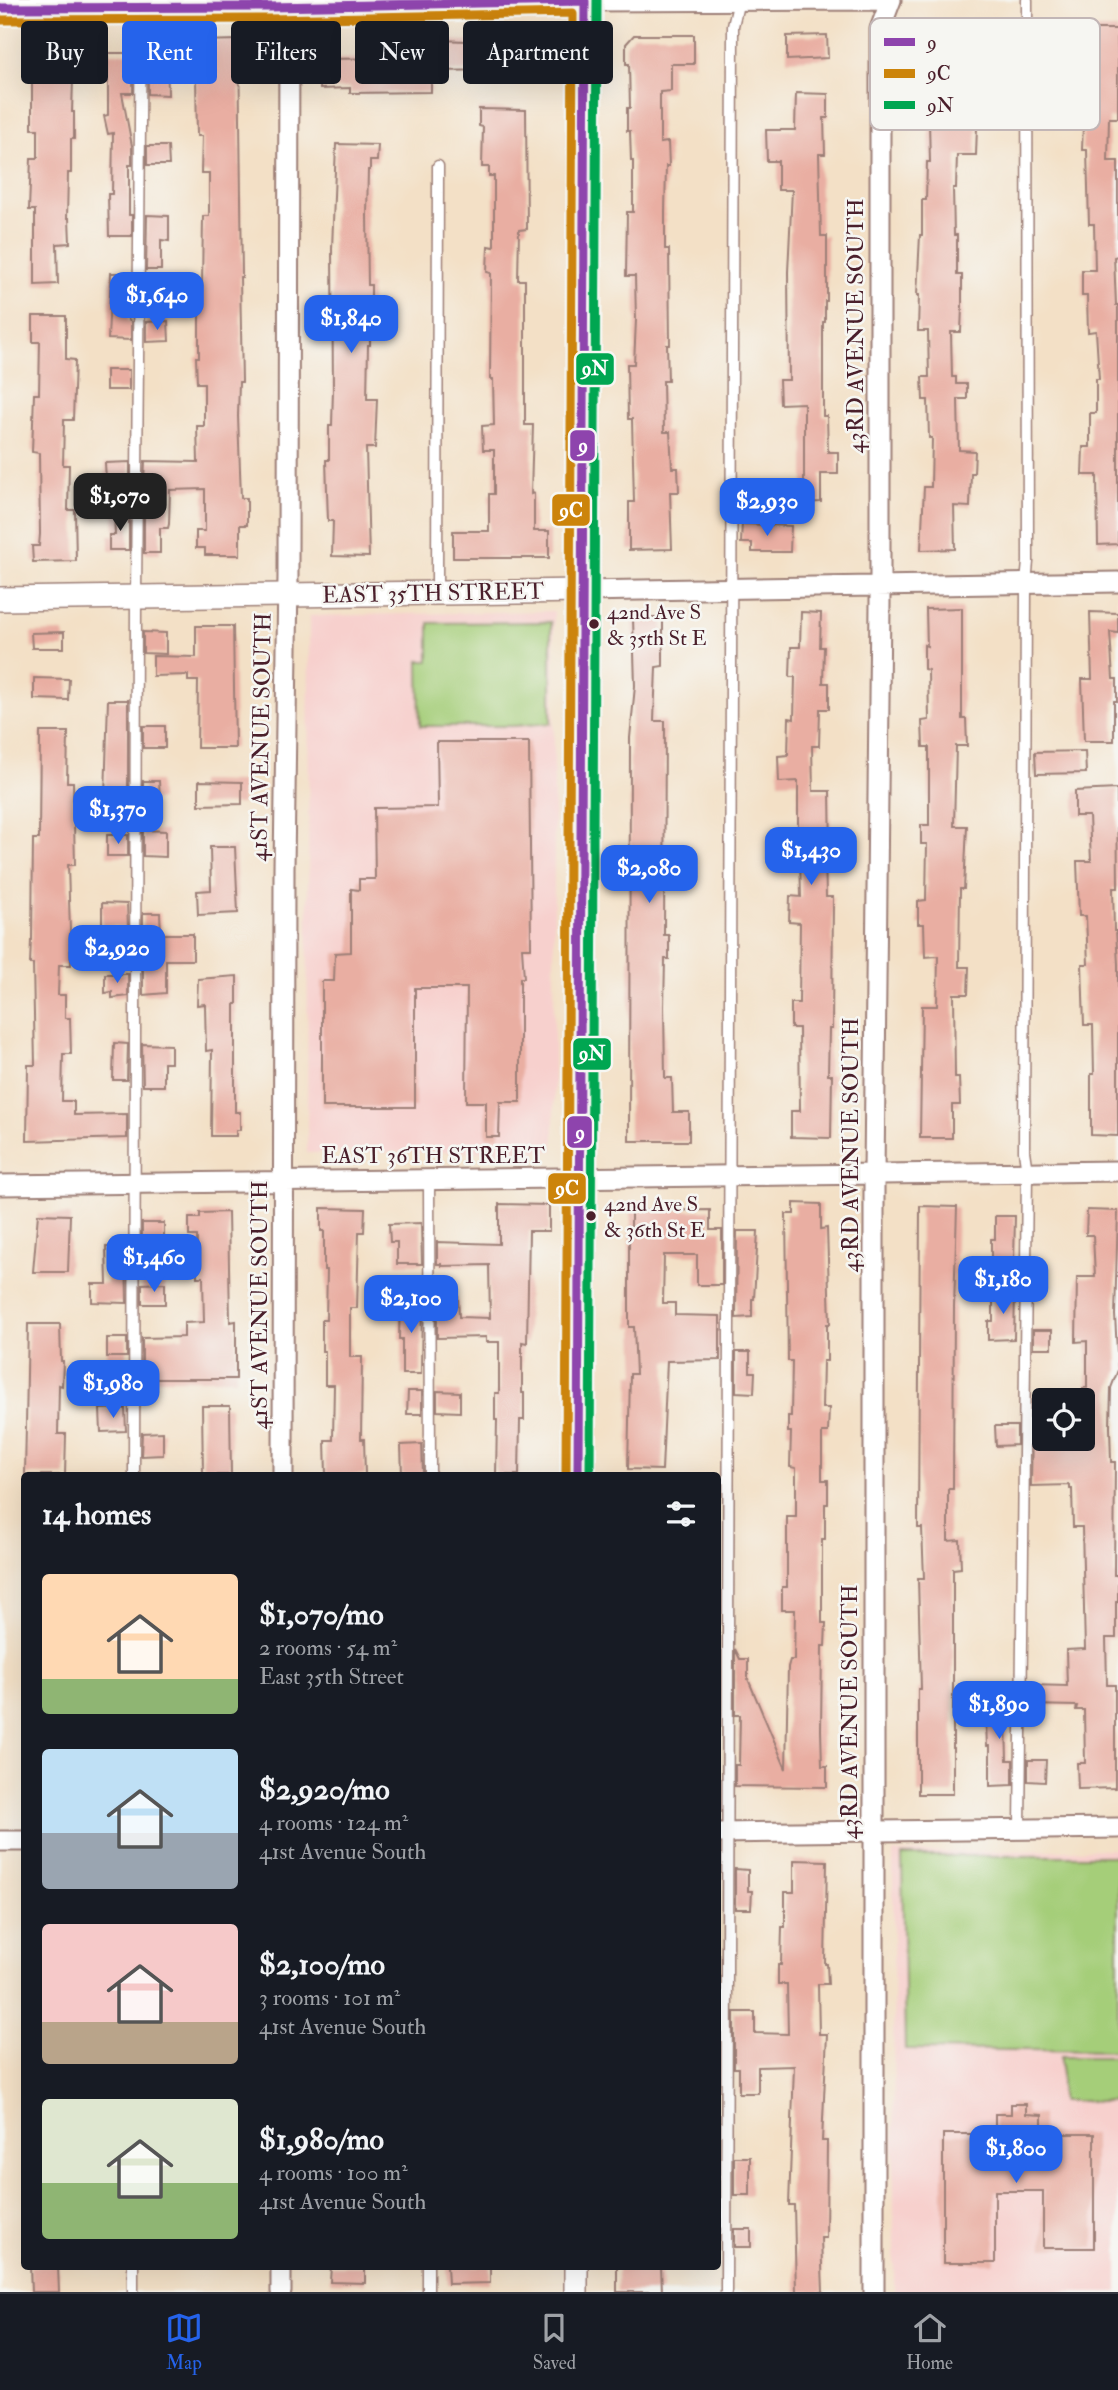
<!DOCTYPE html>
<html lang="en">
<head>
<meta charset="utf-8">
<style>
	:root { --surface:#171b24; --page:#242831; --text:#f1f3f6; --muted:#9ea1a6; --line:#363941; --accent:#2563eb }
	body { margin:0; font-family:"IM FELL Double Pica",serif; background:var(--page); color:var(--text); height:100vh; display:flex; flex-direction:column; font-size:26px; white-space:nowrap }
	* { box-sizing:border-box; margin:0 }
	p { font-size:23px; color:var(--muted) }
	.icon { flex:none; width:38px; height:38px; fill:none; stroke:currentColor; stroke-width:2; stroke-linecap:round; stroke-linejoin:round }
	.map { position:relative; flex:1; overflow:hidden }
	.panel { position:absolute; left:21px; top:1472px; width:700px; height:798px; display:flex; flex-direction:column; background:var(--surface); border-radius:7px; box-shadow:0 7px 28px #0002 }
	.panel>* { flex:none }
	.top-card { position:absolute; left:21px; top:21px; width:700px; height:63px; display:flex; gap:14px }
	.fabs { position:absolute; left:1032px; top:1388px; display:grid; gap:14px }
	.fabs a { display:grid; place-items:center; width:63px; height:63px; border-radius:7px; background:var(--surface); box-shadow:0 7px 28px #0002; font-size:35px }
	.price { position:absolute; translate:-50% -60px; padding:0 16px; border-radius:14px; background:var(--accent); color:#fff; font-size:23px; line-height:46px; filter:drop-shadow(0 2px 4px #0008) }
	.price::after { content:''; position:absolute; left:50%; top:42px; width:21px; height:16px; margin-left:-10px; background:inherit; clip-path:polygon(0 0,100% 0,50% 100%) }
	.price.selected { background:#222; color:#fff }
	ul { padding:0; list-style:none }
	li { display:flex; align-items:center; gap:21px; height:175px; padding:0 21px }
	li span { display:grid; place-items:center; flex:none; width:196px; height:140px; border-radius:7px; color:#555 }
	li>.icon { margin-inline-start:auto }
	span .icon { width:84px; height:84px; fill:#fffc; stroke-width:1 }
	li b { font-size:30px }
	h2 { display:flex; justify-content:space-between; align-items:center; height:84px; padding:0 21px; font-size:30px }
	.tag { padding:0 24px; border-radius:7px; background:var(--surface); box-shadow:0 7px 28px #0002; font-size:24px; line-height:63px }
	.tag.selected { background:var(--accent); color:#fff }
	.tab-bar { display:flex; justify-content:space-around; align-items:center; height:98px; border-top:2px solid var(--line); background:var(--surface); font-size:19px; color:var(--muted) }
	.tab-bar a { display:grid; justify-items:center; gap:4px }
	.tab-bar .selected { color:var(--accent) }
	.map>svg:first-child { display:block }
	.built { fill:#f7d0cd }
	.green { fill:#a5ce79; stroke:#787652; stroke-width:2 }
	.building { fill:#e9aea2 }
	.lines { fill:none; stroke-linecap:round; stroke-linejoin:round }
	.service-casing { stroke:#9e8078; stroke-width:13 }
	.minor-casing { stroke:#9e8078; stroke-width:23 }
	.tertiary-casing { stroke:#9e8078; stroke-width:26 }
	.service { stroke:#fff; stroke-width:10 }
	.minor { stroke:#fff; stroke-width:19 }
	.tertiary { stroke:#fff; stroke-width:23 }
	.bus-1-casing { stroke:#f6f6f2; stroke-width:14 }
	.bus-2-casing { stroke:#f6f6f2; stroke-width:14 }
	.bus-3-casing { stroke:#f6f6f2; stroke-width:14 }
	.bus-1 { stroke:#8e44ad; stroke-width:9 }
	.bus-2 { stroke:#cc840b; stroke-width:9 }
	.bus-3 { stroke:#00a651; stroke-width:9 }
	.bus-dot { fill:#4a1f2b; stroke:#f6f6f2; stroke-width:2.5 }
	.labels { text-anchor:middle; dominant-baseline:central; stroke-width:5; stroke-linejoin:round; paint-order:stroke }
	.bus-label { font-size:21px; fill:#4a1f2b; stroke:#f6f6f2; text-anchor:start }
	.street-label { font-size:23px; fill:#4a1f2b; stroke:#f6f6f2 }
	.key { fill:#f6f6f2; stroke:#c2b6b6; stroke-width:2 }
	.key-label { font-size:19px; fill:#4a1f2b }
	.line-badge { stroke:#f6f6f2; stroke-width:2.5 }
	.badge-label { font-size:19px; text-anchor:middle; font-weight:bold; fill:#fff }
</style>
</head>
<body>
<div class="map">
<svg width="1118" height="2292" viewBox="0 0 1118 2292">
	<rect width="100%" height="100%" fill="#f6f6f2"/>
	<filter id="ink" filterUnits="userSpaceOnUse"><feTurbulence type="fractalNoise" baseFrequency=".0143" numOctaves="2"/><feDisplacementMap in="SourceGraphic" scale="14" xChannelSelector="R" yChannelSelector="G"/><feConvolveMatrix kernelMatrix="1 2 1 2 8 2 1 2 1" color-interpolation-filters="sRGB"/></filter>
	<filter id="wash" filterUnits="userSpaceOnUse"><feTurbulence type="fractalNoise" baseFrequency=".00686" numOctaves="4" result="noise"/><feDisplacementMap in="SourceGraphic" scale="28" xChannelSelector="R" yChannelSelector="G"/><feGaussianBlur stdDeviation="1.57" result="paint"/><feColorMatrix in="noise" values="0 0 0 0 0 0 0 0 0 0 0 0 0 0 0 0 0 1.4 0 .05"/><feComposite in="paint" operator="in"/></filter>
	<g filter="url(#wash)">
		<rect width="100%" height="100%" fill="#f3e0c6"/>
		<path class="built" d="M554 611V1151L307 1153 309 616Z
			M1118 1849V2292H894L893 1853Z"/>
		<path class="green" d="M551 622V723L513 726H420L419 661H429V623Z
			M902 1856H1118V2051L905 2049Z
			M1061 2057H1118V2101H1061Z"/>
		<g id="blocks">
			<path class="building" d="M924 29H956V33H978V51H958L957 83H949V127H977L976 155H957L956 188H953L954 235H957V275H962V306L961 332H951L952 377H956V384H967V399H958L959 450 975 451 974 473H971L970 507 954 506 955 549 921 550 924 487H931L932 438H929L928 400H923L922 377H929L928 331H918L919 295H917L920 235H922V200H926L927 162H930L928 82H924Z
				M1089 29H1117L1118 60V118H1109L1108 161H1118V256L1114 257 1116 305H1118V544L1098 545 1097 475H1082L1083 447H1090V413H1096V379H1099L1096 331 1088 332 1087 296H1082V270H1095L1094 224H1089L1087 150H1082L1083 125H1085L1086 85 1084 77 1063 76V59H1076V38H1089Z
				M634 35H694V64H671V91L660 92V143L668 142 669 166H666L665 212V249H669L670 345H667L668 381H663L664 432H670L672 468H678L679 492H670L672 549 629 550V502H634L632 419H628L627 364H634L636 320 635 276H626L627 212H633V161H631L630 131H627V108H630L629 64H626V44Z
				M827 35 828 58 787 60V36Z
				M239 40 242 277H240L242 382H239L238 416 241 498H247V525H240V555H205V548H196V531H205V489L170 490 169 524 168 528H160V553H144V513H152V482H144L145 461 198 462 197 426H204V383H197L196 357H199V287H202L203 216H209V173H201L202 136H197L196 75H199V41Z
				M437 40 468 41 469 53 493 52V70L437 71Z
				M40 46H74L72 112H74V139H71V173H68L67 218H69L70 243 57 244 58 284 35 285V210H29L31 158H38V129H32V77H39Z
				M108 53H133V93H122L132 146V165H129V215H132V236H109L108 194H112L113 133 108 134 104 116 108 115Z
				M148 53H167L168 95 148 94Z
				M410 57H431V92L350 93V88L320 89V59L410 58Z
				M796 93 828 94V118H824L825 154H819L821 236H827V301H825V322H823V416H827L828 452H838V474H821V502L798 503V486H804V403L780 404 779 380H789L788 272 792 190H778V161H767L766 130H795Z
				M479 109 526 110 527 229 519 230 518 280H525V425H533L531 494 534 493V531H549V558H453V531H489V494H494V450H483L482 426 494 425 493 379H490L491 273 487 272 488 246 494 247V176H489V167H482L483 127 479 126Z
				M336 144 378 145 377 161H370V170H368L367 215 368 285H371V310H370V345H368L367 399H377L375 448H366L369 557 332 556 333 521H328L326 460H329V425H332L333 390 332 249Z
				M147 146H168L169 165H147Z
				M147 215 169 216V241L161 240V270H146Z
				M111 273H129L128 320 131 322V340L108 339Z
				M33 316H66V359L75 360 73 420H64L63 465H69L68 510H75L76 561 33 562 32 546H39L40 534 39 453 32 452 34 394H39L40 342H33Z
				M168 321 169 341 146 342V322Z
				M106 370H129V390H106Z
				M130 462V481H106L105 463Z
				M739 489 752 490 751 508H739Z
				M129 513V550H109V535H115L114 514Z
				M742 524 791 526 790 552H752V543H741Z
				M962 608V719H966L967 746H956L954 826H967L964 889H960L959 967H969L968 994H954L955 1077H959L960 1105H952V1138H920L922 1006H937L938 956 925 957 924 924H918V901L926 900 927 844H921V825H929V747H923L922 721 929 720 928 670 924 669V645L927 646 926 609Z
				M801 612 821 613 820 647H824L823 683H829V709H820L819 746H812L813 791H830L831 855H825L826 897H833L832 1029H829L828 1075H832L831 1138 791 1137V1111H800L799 1028H791V1003H799L800 923 789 922 790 896 801 897 800 856H798V781L779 782 778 756 788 755 789 718 794 719 795 677H790L791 647H800Z
				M1090 612 1118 613V633L1110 632 1113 679H1117V701H1114V741H1084L1082 679H1092Z
				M633 618H663V666L656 667 654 721H665L664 935H669V959H665L664 1007 665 1078H672L673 1112H689V1141H629L630 738 635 686Z
				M196 626H233L235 748H197L198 681H188V675L153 676V656L196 657Z
				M64 632V648H32L31 633Z
				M143 632 166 633V654L143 653Z
				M34 678 69 679 68 700 34 699Z
				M108 700H128V797H105Z
				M143 726H165V748H143Z
				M40 732H68L67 782H73L75 865H68L71 965H59L58 995H65V1018H70L71 1054H63L62 1101H74V1115L127 1114V1138L27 1141 28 1065H35L33 964H30L31 940H32L33 839H39Z
				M437 742H529L531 948H522L524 978H520V1102H500L499 1137H486V1102H466L467 988H415V1107H322V981H334L335 953 351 952V889L359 890V879H375L374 808 438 807Z
				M1085 751 1086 773 1036 774 1035 752Z
				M143 781H159L160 800H143Z
				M199 781 242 782V804L199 805Z
				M1117 789 1118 888H1113L1114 931H1116L1118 964V1136L1091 1135V1074H1094L1093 1025H1084L1082 964H1088L1086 916H1079L1077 861H1091L1089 816H1075V791Z
				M143 830 166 831V857L143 856Z
				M107 835H128V856H107Z
				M210 847H235L238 913 198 915 197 891 211 890Z
				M102 903 127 904 128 927 102 925Z
				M143 913H160L161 934H193V960H166V993L143 995Z
				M105 974H128V996L112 998V992L105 993Z
				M237 976V1004H235V1112H240V1130H236V1136H211L212 1050 206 1051 205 1004 197 1005 198 979Z
				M114 1043 128 1044 127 1080H113Z
				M142 1044 171 1045V1063H164V1086H143Z
				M794 1203 821 1204V1229L827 1228 830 1324H827V1361H823L822 1408H829L828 1432H822V1480H828V1504H825V1539H822V1623H826L825 1646H822L821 1730 822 1766H827V1787L735 1786V1765H739L740 1715H735V1649L740 1659H748V1679L786 1769 788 1667 790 1660H794L795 1610H782V1587H787V1517H796V1468L790 1467 791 1432H788V1416H791L792 1361H788L786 1214H794Z
				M499 1204 549 1205V1231H529L527 1343 522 1342V1393H524V1420H520L519 1475H496L497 1420H495V1393H499V1342H486V1337L437 1338V1297H458L459 1317 490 1318 489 1265 442 1266V1264H437V1242L499 1244Z
				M920 1206 957 1207 954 1307 953 1489H948V1541L960 1540 961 1568 953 1569V1794H918V1689H921L918 1578H924L922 1528H918Z
				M321 1208 365 1209 364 1232H359L357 1308H350V1357H362L361 1439H364L365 1475H326L325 1440H333L334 1385H325V1351H322V1320H326L327 1270H324V1231H321Z
				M710 1210V1230H722V1285H697V1255H664L663 1303H675V1315L720 1316V1360L667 1361 662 1470 628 1469 630 1374H636L634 1327H629V1231H631V1211Z
				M1087 1210 1118 1211 1115 1315 1118 1370 1111 1388 1110 1427 1111 1462H1115L1114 1575H1118V1602H1116V1638H1106L1107 1685H1115V1788L1078 1789 1077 1763H1085L1084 1710H1076L1077 1706 1029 1705V1685L1067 1686 1066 1650 1085 1649 1082 1527H1073L1072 1489H1070V1485L1031 1486 1032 1425 1045 1427V1438H1083V1388H1087V1341L1076 1342 1077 1277H1095L1093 1235H1086Z
				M228 1212 230 1322 236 1321V1379H142V1338L184 1337V1323L204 1322 203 1277H197V1236H189V1218H200V1213Z
				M38 1214 70 1215 68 1272H33Z
				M995 1216H1015L1014 1259 991 1260V1239H995Z
				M142 1223H164V1245H142Z
				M421 1223 422 1264H397V1242H390L389 1224Z
				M737 1231H758L754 1299H752V1317L736 1318Z
				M126 1246 127 1303 92 1302V1284H107L106 1247Z
				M165 1283V1304H142V1284Z
				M993 1291H1015L1014 1339 988 1340V1321H993Z
				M422 1298 421 1374H402V1339H399L400 1299Z
				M28 1324H60L61 1361H63L62 1386 59 1385 58 1434H66L65 1475H25Z
				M1033 1330H1052V1348H1033Z
				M107 1338H127V1357H107Z
				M736 1352H750V1372H755L754 1393 736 1392Z
				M408 1391H422V1414H407Z
				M437 1391 460 1392V1412L437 1411Z
				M202 1406H230L231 1475H203Z
				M125 1408 126 1431 101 1432 100 1409Z
				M995 1426H1017V1445L996 1446Z
				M163 1432V1455L141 1456 142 1433Z
				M422 1444 423 1475H402L401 1445Z
				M718 1672H720V1715H718Z
				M985 1698H1010V1723H1006L1007 1760H1013V1785L990 1786V1746H987Z
				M1028 1760H1046L1045 1782 1028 1781Z
				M794 1860 827 1861 825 1964H827L828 1984H818L819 2034H827L822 2141H827L826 2238H821L823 2292H796L794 2205H789L794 2066 758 2067V2093H739V2068H734V2012H755V2033L788 2034 787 1984H778V1965H781L782 1927H785V1892H794Z
				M735 1869 748 1870V1891H752L751 1909H735Z
				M1011 2104H1026V2114L1042 2115V2134H1094V2248H1043V2191H995V2263H943V2134H995V2114H1011Z
				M734 2157H750V2195H734Z
				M734 2229H751V2247H734Z
				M30 2266H58L59 2292H31Z
				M331 2266H365V2283L330 2282Z
				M447 2266H490V2283L448 2284Z
				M617 2266H661L662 2292H617Z"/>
		</g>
	</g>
	<g filter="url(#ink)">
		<use href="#blocks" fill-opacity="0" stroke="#9e8078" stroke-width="2"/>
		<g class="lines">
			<defs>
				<path id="service" d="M437 592 438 166
					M429 1180 430 1475
					M134 1475 136 596 141 6
					M1020 1828 1027 1172 1024 1151 1026 583 1028 562 1027 0
					M133 2266V2292
					M428 2292V2266
					M726 2292 733 26 739 0"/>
				<path id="minor" d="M585 1 880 0
					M582 591 1118 582
					M0 1185 1118 1171
					M283 1475 284 868 288 576 289 0
					M718 1833 1118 1828
					M0 1841H24
					M281 2292V2266
					M874 2292V1174L880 604V29L891 0"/>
				<path id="tertiary" d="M0 8 270 7 585 1
					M0 599 582 591
					M578 1475 585 0
					M576 2292V2266"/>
			</defs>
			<use href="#service" class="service-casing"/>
			<use href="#minor" class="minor-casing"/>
			<use href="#tertiary" class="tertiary-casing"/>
			<use href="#service" class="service"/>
			<use href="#minor" class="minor"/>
			<use href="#tertiary" class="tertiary"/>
			<defs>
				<path id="bus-1" d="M0 8 270 7 585 1 578 1475"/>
				<path id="bus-2" d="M0 20 270 19 573 13 566 1475"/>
				<path id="bus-3" d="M590 1475 597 0"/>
			</defs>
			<use href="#bus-1" class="bus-1-casing"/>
			<use href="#bus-2" class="bus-2-casing"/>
			<use href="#bus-3" class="bus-3-casing"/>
			<use href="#bus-1" class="bus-1"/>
			<use href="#bus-2" class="bus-2"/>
			<use href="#bus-3" class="bus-3"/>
		</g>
	</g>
	<g class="bus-dot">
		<circle cx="594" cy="624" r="6"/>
		<circle cx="591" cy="1216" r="6"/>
	</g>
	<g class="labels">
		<g class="bus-label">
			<text x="607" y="612">42nd Ave S<tspan x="607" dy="26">&amp; 35th St E</tspan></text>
			<text x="604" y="1204">42nd Ave S<tspan x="604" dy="26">&amp; 36th St E</tspan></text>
		</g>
		<g class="street-label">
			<text transform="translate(855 326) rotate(-90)">43RD AVENUE SOUTH</text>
			<text transform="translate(433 593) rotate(-1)">EAST 35TH STREET</text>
			<text transform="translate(261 737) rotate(-89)">41ST AVENUE SOUTH</text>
			<text transform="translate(850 1145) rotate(-90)">43RD AVENUE SOUTH</text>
			<text x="433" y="1155">EAST 36TH STREET</text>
			<text transform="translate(259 1305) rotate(-90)">41ST AVENUE SOUTH</text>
			<text transform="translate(849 1712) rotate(-90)">43RD AVENUE SOUTH</text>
		</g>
	</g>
	<rect x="870" y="18" width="230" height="112" rx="10" class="key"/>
	<rect x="884" y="38" width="31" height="8" fill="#8e44ad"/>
	<rect x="884" y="69" width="31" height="9" fill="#cc840b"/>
	<rect x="884" y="101" width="31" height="8" fill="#00a651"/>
	<g class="key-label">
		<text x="927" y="49">9</text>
		<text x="927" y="80">9C</text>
		<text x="927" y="112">9N</text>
	</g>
	<g class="line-badge">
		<rect x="575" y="352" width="40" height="34" rx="7" fill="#00a651"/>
		<rect x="569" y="429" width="27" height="33" rx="7" fill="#8e44ad"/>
		<rect x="551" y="493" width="40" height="34" rx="7" fill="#cc840b"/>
		<rect x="572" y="1037" width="40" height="34" rx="7" fill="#00a651"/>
		<rect x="566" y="1115" width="27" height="34" rx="7" fill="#8e44ad"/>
		<rect x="547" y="1172" width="40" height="33" rx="7" fill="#cc840b"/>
	</g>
	<g class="badge-label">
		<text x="595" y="375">9N</text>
		<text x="583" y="452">9</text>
		<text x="571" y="517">9C</text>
		<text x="592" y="1060">9N</text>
		<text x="580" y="1139">9</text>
		<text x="567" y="1195">9C</text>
	</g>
</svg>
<div class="fabs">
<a><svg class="icon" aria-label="locate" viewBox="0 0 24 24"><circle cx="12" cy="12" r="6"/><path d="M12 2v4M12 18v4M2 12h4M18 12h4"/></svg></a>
</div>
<b class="price" style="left:157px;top:332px">$1,640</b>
<b class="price" style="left:351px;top:355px">$1,840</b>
<b class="price selected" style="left:120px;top:533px">$1,070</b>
<b class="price" style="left:767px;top:538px">$2,930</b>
<b class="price" style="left:118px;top:846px">$1,370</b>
<b class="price" style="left:811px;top:887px">$1,430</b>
<b class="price" style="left:649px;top:905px">$2,080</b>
<b class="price" style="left:117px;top:985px">$2,920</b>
<b class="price" style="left:154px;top:1294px">$1,460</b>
<b class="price" style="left:1003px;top:1316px">$1,180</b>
<b class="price" style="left:411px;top:1335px">$2,100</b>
<b class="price" style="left:113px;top:1420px">$1,980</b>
<b class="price" style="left:999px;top:1741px">$1,890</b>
<b class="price" style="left:1016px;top:2185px">$1,800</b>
<div class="top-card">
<a class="tag">Buy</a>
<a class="tag selected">Rent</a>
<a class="tag">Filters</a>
<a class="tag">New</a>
<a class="tag">Apartment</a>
</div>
<section class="panel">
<h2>14 homes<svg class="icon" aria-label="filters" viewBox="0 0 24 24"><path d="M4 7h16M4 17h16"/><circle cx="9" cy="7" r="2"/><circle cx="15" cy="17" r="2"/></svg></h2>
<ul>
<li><span style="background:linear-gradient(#ffd9b3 75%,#8fb573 0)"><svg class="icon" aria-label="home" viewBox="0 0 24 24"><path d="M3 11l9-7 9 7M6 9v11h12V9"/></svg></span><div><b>$1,070/mo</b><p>2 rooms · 54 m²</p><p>East 35th Street</p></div></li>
<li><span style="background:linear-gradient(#bfe0f5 60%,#9aa5b1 0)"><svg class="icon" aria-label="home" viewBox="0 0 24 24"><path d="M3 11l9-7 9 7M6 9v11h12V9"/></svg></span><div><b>$2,920/mo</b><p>4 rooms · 124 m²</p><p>41st Avenue South</p></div></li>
<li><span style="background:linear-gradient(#f6c9c9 70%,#b9a48a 0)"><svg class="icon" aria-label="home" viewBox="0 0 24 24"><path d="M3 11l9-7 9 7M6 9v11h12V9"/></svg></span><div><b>$2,100/mo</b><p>3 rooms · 101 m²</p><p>41st Avenue South</p></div></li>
<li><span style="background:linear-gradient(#dfe7d0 60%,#8fb573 0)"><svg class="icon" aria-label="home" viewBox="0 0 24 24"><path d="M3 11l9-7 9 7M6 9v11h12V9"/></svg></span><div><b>$1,980/mo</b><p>4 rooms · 100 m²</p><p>41st Avenue South</p></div></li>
</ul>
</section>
</div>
<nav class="tab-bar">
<a class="selected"><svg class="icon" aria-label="map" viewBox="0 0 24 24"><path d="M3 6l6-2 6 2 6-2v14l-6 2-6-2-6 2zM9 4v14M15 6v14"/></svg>Map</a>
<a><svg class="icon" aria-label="saved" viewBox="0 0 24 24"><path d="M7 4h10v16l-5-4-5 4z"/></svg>Saved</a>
<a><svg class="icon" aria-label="home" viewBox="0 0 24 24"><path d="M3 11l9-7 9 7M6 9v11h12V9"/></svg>Home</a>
</nav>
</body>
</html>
